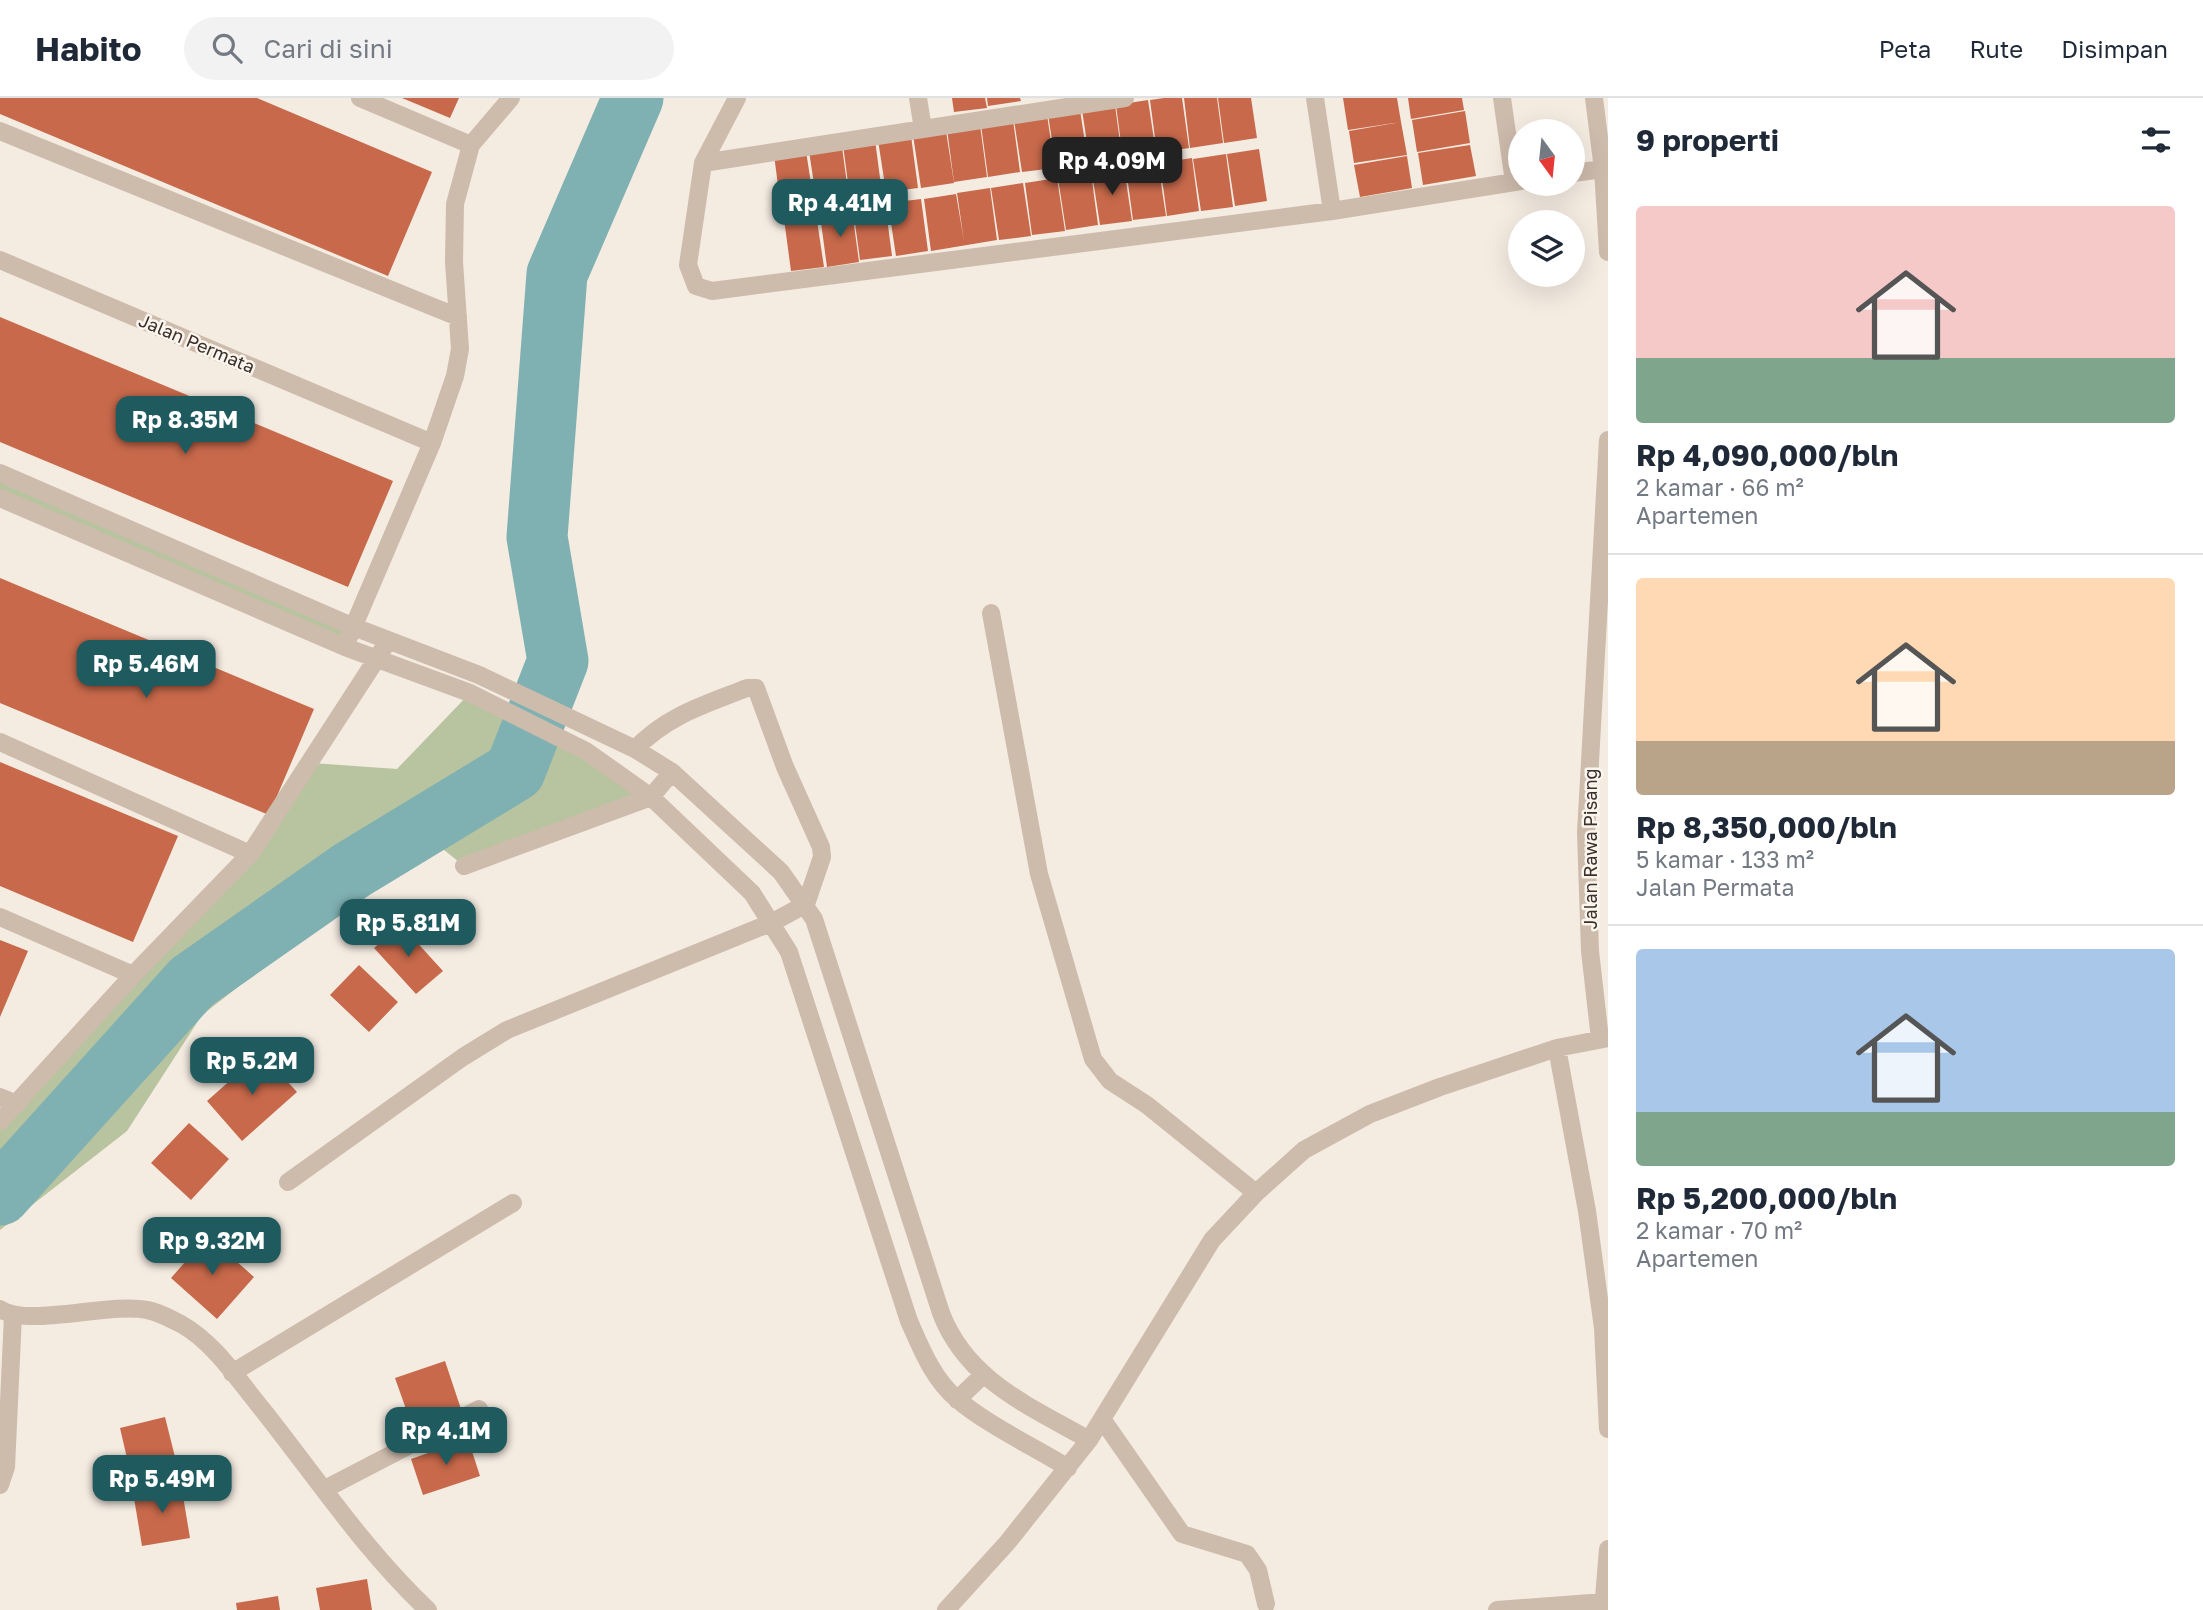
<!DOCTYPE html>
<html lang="id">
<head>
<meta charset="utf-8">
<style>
	:root { --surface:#fff; --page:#f2f2f3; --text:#1f2937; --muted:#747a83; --line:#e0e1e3; --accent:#1f5a5e }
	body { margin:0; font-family:"Golos Text",sans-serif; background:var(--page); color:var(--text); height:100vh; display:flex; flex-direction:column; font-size:26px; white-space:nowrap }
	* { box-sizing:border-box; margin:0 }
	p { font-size:23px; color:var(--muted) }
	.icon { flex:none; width:38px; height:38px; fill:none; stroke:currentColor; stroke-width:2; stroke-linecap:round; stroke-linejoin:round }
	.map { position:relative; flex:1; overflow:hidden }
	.details { display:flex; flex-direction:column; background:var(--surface); width:595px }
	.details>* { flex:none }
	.needle { width:46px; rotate:165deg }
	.buttons { position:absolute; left:1508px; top:21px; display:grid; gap:14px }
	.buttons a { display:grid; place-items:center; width:77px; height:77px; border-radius:50%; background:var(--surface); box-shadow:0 7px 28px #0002; font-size:35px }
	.price { position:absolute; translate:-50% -60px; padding:0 16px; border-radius:14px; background:var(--accent); color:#fff; font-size:23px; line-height:46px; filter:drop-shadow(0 2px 4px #0008) }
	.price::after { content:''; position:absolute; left:50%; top:42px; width:21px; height:16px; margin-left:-10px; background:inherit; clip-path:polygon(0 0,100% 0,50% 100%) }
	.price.current { background:#222; color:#fff }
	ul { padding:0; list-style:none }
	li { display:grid; align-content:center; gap:14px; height:371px; padding:0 28px }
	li+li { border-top:2px solid var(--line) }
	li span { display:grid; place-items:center; height:217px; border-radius:7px; color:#555 }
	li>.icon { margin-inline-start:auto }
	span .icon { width:126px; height:126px; fill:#fffc; stroke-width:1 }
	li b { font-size:30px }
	h2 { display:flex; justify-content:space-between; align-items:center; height:84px; padding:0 28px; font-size:30px }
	header { display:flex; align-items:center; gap:42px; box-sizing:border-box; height:98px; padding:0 35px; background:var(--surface); border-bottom:2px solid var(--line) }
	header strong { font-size:33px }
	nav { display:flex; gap:38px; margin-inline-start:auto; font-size:24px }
	.search { width:490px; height:63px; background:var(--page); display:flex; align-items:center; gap:18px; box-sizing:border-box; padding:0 24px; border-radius:38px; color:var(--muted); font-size:26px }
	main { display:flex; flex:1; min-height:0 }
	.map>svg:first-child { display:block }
	.green { fill:#b8c4a0 }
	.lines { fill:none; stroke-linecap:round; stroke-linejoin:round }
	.river { stroke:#7fb0b2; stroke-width:61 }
	.building { fill:#c8694b }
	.minor { stroke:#cdbbac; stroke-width:18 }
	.labels { text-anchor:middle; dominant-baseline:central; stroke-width:5; stroke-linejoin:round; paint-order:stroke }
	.street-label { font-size:18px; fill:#3b302b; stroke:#fbf5ee }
</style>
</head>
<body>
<header>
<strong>Habito</strong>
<div class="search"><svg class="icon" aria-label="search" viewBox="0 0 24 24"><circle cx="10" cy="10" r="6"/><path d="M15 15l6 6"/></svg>Cari di sini</div>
<nav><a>Peta</a><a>Rute</a><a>Disimpan</a></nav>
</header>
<main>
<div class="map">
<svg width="1608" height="1512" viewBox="0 0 1608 1512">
	<rect width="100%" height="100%" fill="#f4ebe1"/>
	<path class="green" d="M0 375 354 529 345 549 0 400Z
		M470 595 651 699 464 768 429 740 202 917 127 1033 0 1132V1097L8 1088 0 1095V1020L250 756 312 665 397 671Z"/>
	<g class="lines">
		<path class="river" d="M0 1097 192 884 352 772 515 673 558 563 537 439 557 176 633 0"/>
	</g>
	<path class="building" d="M0 0H257L432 74 388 178 0 16Z
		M402 0H459L450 20Z
		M952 0H985L987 10 954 14Z
		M987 0H1020L1021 3 988 8Z
		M1164 0H1182L1189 50 1157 55 1150 2Z
		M1184 0H1217L1223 45 1190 50Z
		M1218 0H1251L1257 40 1224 45Z
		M1343 0H1397L1401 24 1348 32Z
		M1408 0H1462L1464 12 1411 21Z
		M1148 2 1156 55 1123 60 1116 7Z
		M1115 7 1122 59 1090 64 1082 12Z
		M1080 12 1088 64 1056 69 1048 16Z
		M1465 13 1470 45 1417 54 1412 22Z
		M1047 17 1055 70 1022 74 1014 22Z
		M1013 22 1020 74 988 79 981 27Z
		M1401 24 1407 57 1354 65 1349 33Z
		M980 27 987 79 954 84 947 31Z
		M946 33 954 85 921 90 913 37Z
		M911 38 918 90 886 94 878 42Z
		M875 42 882 95 850 100 843 47Z
		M1470 47 1476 78 1423 87 1418 55Z
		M842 49 849 101 817 106 809 53Z
		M1259 51 1267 103 1235 108 1227 56Z
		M806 53 814 105 781 110 774 57Z
		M1226 56 1233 109 1201 113 1193 61Z
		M1407 58 1412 90 1360 99 1354 67Z
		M1192 60 1199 113 1167 118 1160 65Z
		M1158 66 1166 118 1133 122 1126 70Z
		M1124 70 1132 123 1100 127 1092 75Z
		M1091 75 1098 127 1066 132 1058 80Z
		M1057 80 1065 133 1032 137 1025 85Z
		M1023 85 1031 138 999 142 991 90Z
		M990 90 997 142 931 153 924 101 956 96 964 143 957 95Z
		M921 101 928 153 896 158 888 105Z
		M885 105 892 158 860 162 853 110Z
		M852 112 859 164 827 169 820 117Z
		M816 116 824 169 791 173 784 121Z
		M0 219 393 383 348 489 0 344Z
		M0 480 314 611 269 717 0 605Z
		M0 664 178 738 133 844 0 788Z
		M401 827 443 873 416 896 374 850Z
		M0 842 28 853 0 919Z
		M359 867 398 904 369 934 330 897Z
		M261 955 297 994 242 1043 207 1003Z
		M189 1025 229 1061 191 1102 151 1065Z
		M208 1138 254 1179 217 1221 171 1180Z
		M445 1263 461 1311 412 1328 395 1280Z
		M165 1319 179 1375 133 1386 120 1330Z
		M468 1341 480 1378 423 1397 411 1361Z
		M181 1386 190 1440 142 1448 133 1394Z
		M367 1481 372 1512H320L316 1490Z
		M278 1498 280 1512H237L236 1505Z"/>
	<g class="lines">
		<path class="minor" d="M360 0 471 47
			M737 0 703 65 688 167 696 188 712 193 1332 113 1521 83
			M918 0 923 31
			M1315 0 1332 113
			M1502 0 1514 84
			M1594 0 1603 71 1608 154
			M0 33 458 219
			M703 65 1125 0
			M1573 75 1603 71
			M0 162 432 345
			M0 375 354 529 479 577 635 651 672 674 781 774 814 821 941 1215C967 1283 1030 1308 1089 1342
			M0 400 345 549 470 595 586 653 651 699 752 795 789 854 909 1223C921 1250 933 1281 957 1301 986 1326 1034 1349 1068 1370
			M991 515 1039 776 1093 961 1110 983 1147 1007 1256 1095
			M349 539 432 345 455 278 460 251 454 164 455 106 471 47 511 0
			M0 644 250 756
			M464 768 651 699 672 674
			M0 819 133 877
			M1600 941 1590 853 1586 735 1608 342
			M1557 950 1587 1113 1603 1230 1608 1331
			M0 999 17 1006
			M0 1023 133 877 250 756 383 551
			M288 1084 463 959 507 932 773 824 806 806 822 759 821 749 785 669 756 590H747C704 607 668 617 635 651
			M0 1211C27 1230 109 1204 147 1212 159 1214 171 1221 181 1226 215 1245 238 1282 262 1311 316 1379 365 1453 428 1512
			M232 1275 513 1105
			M957 1302 983 1277
			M1102 1321 1182 1436 1247 1456 1258 1472 1266 1506
			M0 1387 6 1369 13 1217
			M325 1391 479 1311
			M946 1512 1007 1445 1089 1342 1212 1142 1256 1095 1304 1052 1370 1016 1440 989 1557 950 1608 940
			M1497 1512 1604 1504
			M1603 1512 1608 1451"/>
	</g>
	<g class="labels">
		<g class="street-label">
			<text transform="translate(197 245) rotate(23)">Jalan Permata</text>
			<text transform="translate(1590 751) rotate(-90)">Jalan Rawa Pisang</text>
		</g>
	</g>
</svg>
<div class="buttons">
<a><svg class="needle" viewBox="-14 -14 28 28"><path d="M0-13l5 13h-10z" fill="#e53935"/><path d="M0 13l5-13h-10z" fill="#747a83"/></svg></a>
<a><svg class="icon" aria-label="layers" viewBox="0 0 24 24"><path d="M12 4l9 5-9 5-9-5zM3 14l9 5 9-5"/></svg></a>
</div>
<b class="price current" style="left:1112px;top:99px">Rp 4.09M</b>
<b class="price" style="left:840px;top:141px">Rp 4.41M</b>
<b class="price" style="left:185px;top:358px">Rp 8.35M</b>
<b class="price" style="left:146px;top:602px">Rp 5.46M</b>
<b class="price" style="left:408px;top:861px">Rp 5.81M</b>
<b class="price" style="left:252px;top:999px">Rp 5.2M</b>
<b class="price" style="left:212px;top:1179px">Rp 9.32M</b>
<b class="price" style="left:446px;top:1369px">Rp 4.1M</b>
<b class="price" style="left:162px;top:1417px">Rp 5.49M</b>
</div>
<section class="details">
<h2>9 properti<svg class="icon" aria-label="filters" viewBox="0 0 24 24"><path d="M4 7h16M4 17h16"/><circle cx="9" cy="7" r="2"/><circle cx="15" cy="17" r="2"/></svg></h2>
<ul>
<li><span style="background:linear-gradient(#f6c9c9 70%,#7fa58c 0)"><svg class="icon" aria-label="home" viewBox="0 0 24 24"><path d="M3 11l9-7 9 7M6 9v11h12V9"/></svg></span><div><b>Rp 4,090,000/bln</b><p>2 kamar · 66 m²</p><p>Apartemen</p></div></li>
<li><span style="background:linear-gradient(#ffd9b3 75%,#b9a48a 0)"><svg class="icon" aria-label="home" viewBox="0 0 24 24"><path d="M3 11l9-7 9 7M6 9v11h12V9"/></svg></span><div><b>Rp 8,350,000/bln</b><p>5 kamar · 133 m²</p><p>Jalan Permata</p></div></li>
<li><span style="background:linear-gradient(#a9c7e8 75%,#7fa58c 0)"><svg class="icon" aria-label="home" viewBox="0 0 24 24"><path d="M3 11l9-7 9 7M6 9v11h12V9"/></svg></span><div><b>Rp 5,200,000/bln</b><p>2 kamar · 70 m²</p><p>Apartemen</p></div></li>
</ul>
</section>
</main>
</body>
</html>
